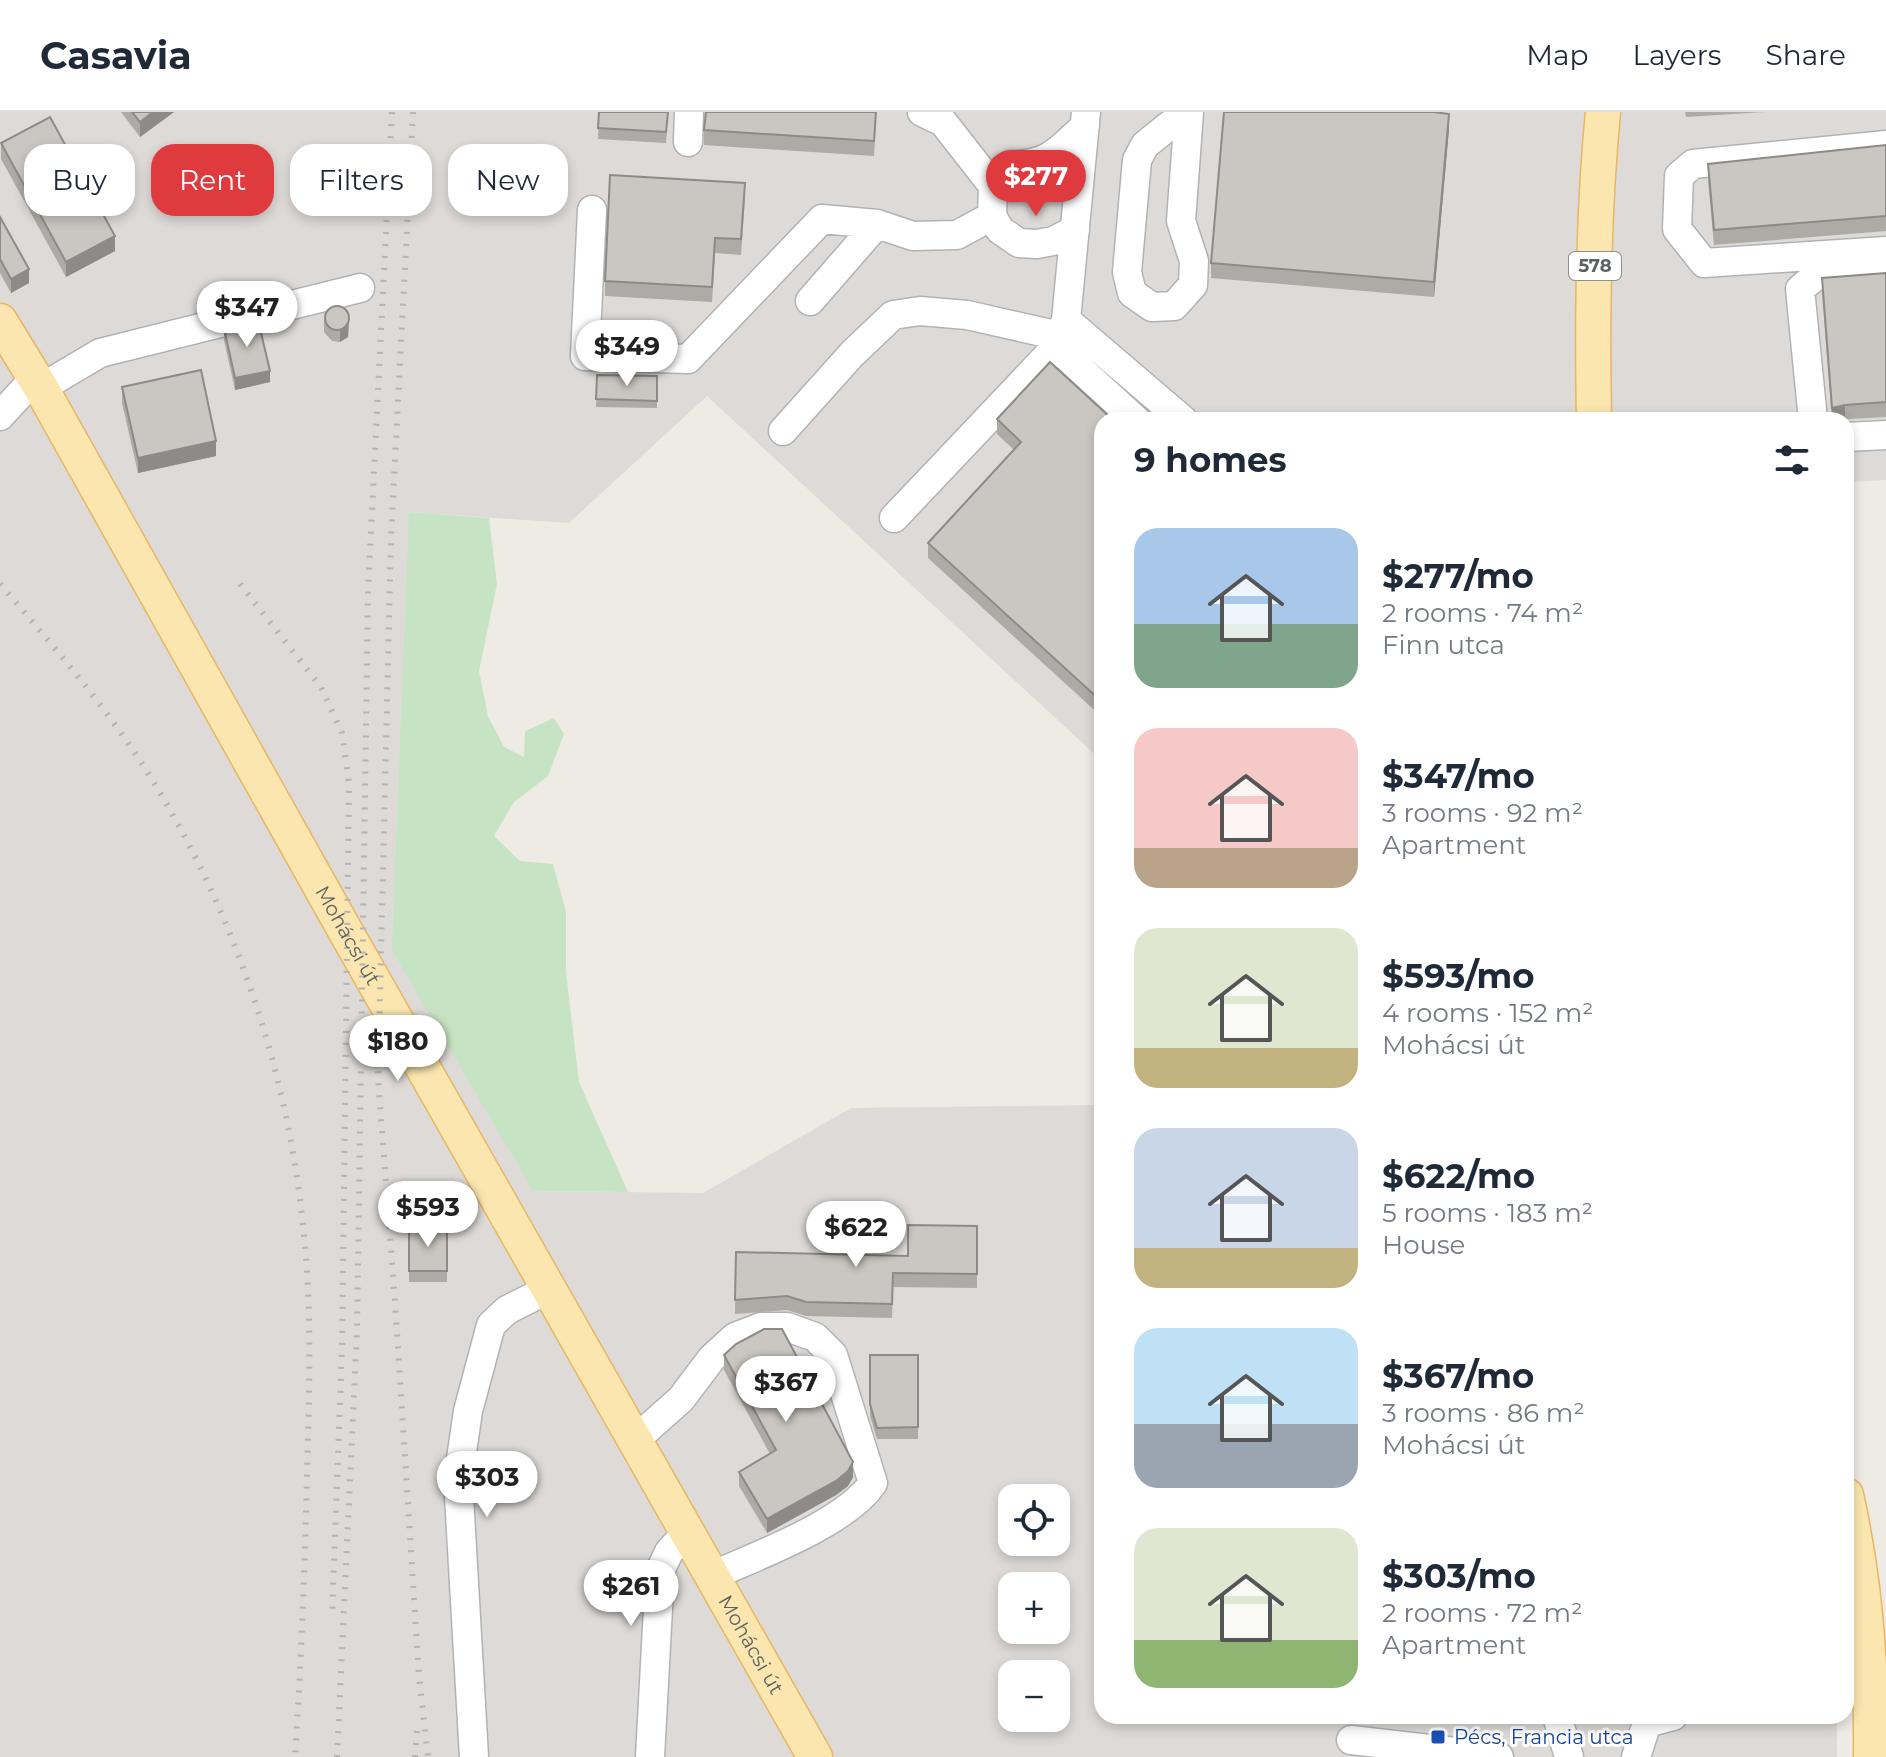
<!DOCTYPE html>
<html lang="en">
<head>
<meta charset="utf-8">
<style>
	:root { --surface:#fff; --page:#f6f6f7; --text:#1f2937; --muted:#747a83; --line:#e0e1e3; --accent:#df3a3d }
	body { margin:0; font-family:Montserrat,sans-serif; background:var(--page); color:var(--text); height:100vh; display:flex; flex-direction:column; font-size:30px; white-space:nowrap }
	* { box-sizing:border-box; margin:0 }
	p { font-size:26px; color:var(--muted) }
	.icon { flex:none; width:44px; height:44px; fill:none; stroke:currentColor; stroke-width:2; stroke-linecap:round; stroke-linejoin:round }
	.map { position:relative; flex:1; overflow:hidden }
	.sheet { position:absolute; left:1094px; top:300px; width:760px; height:1312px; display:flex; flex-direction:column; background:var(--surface); border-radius:24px; box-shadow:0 4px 12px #0003 }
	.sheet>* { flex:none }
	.top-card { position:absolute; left:24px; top:32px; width:760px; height:72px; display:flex; gap:16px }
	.buttons { position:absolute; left:998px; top:1372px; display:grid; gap:16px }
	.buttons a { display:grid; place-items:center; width:72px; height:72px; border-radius:16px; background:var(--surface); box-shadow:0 4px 12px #0003; font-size:40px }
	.price { position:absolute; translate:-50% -68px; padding:0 18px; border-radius:28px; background:#fff; color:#222; font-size:26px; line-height:52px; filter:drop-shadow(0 2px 4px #0008) }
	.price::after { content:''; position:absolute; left:50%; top:48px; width:24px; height:18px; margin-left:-12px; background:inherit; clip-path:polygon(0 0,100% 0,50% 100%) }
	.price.on { background:var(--accent); color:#fff }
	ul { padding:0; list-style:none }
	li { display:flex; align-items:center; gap:24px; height:200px; padding:0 40px }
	li span { display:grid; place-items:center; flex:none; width:224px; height:160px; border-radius:24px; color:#555 }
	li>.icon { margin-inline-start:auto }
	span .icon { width:96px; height:96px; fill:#fffc; stroke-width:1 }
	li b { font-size:34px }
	h2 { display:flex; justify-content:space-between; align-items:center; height:96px; padding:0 40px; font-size:34px }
	.pill { padding:0 28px; border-radius:24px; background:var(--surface); box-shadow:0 4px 12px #0003; font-size:28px; line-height:72px }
	.pill.on { background:var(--accent); color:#fff }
	header { display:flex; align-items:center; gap:48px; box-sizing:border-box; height:112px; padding:0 40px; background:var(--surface); border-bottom:2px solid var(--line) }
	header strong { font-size:38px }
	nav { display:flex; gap:44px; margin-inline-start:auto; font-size:28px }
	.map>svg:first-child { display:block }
	.industrial { fill:#dddad7; fill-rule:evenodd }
	.green { fill:#c6e4c3 }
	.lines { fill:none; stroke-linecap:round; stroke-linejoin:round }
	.minor-casing { stroke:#b0b3b6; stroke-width:31 }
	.major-casing { stroke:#e9b663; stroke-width:37 }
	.minor { stroke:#fff; stroke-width:28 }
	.major { stroke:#fae6ae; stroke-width:34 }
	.rail { stroke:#b3b4b4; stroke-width:6; stroke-dasharray:2 10; stroke-linecap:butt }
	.wall { fill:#aeaaa6 }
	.shaded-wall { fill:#8d8b87 }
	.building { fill:#cac6c1; stroke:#8d8b87; stroke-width:2 }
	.transit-dot { fill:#1a4fb4; stroke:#fff; stroke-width:3 }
	.labels { text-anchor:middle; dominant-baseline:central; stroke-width:6; stroke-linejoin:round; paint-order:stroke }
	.shield { fill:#fff; stroke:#8e9092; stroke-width:2 }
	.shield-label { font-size:18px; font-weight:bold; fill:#5d6164 }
	.street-label { font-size:20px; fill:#5d6164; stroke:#fff }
	.transit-label { font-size:20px; fill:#164399; stroke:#fff; text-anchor:start }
</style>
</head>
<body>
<header>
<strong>Casavia</strong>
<nav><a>Map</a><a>Layers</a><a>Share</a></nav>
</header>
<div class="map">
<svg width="1886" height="1645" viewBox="0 0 1886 1645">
	<rect width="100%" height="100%" fill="#eeebe5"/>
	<path class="industrial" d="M0 0H1886V368L1846 370V308H1102V649L707 284 569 411 409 400 534 1079 703 1081 851 996 1102 993V1604H1837V1645H0ZM1012 1386H1056V1430H1012ZM1012 1474H1056V1518H1012ZM1012 1562H1056V1606H1012Z"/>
	<path class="green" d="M409 400 489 406 497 472 479 559 488 604 504 635 524 645 525 619 554 606 564 622 548 664 514 690 494 724 520 749 553 752 566 800V860L579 970 628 1080 533 1079 392 838Z"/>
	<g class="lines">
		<defs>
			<path id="minor" d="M922 0 943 10 993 74
				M1186 0 1145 33 1137 48 1127 160 1132 181 1152 195 1174 194 1193 173 1194 149 1181 109 1189 0
				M688 30 689 0
				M1886 33 1693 52 1679 64 1677 117 1704 151 1886 139
				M592 98 585 244 688 247 822 107 877 112
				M1075 118 1053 129 1037 132 1019 131 1000 118 992 104 993 74 1010 53C1049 53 1058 39 1085 14
				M810 189 877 112 913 124 957 123 992 104
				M1066 208 1183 308
				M1056 235 1136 308
				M41 276 100 241 360 176
				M0 304 35 266
				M1813 308 1800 177 1816 164 1886 159
				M783 319 852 242 893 203 920 199 967 203 1060 224
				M1846 325 1886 323
				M894 406 1056 235 1066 208 1086 0
				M635 1328 681 1287 712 1246 735 1225 761 1215H787L815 1225 833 1243 873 1371C845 1412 758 1443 712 1464
				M1557 1604 1569 1645
				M1647 1611 1673 1604
				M1351 1628 1499 1645
				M474 1645 458 1367 468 1299 491 1213 507 1198 549 1177
				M650 1645 660 1459 669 1440 687 1420
				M1636 1645 1647 1611"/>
			<g id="major">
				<path id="s1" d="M0 209 41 276 347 822 815 1645"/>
				<path d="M1594 308C1592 206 1593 102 1603 0"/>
				<path d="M1846 1383C1865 1468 1872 1557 1871 1645"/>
			</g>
		</defs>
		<use href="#minor" class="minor-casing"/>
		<use href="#major" class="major-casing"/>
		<use href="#minor" class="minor"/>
		<use href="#major" class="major"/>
		<path class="rail" d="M413 0 391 425 378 966 395 1189 419 1564 428 1645
			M0 472C55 536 110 599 154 671 239 810 292 973 305 1135 312 1210 309 1286 307 1362 305 1456 301 1551 295 1645
			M240 472 321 575 342 621 349 671 342 1235 332 1505
			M337 1645 357 1219 368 479 392 0
			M415 1645 417 1616"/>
	</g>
	<path class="wall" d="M121 0H174L140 25Z
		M599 0H668L666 31 598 27Z
		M1685 0H1765L1686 5Z
		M1435 1 1449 17 1434 185 1211 166V151Z
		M876 11 874 44 704 33V18Z
		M1 31 115 139 66 165 1 47Z
		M1886 33V119L1714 133 1708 68V52Z
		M745 86 741 143 715 141 712 190 605 184V169Z
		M0 105 29 171 11 181 0 161Z
		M1886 161V305L1832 308 1822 181V166Z
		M324 208 349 212 348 225 340 230 332 229 324 220Z
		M224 216 270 270 235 278 224 228Z
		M597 263 657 264V296L596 295Z
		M122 275 216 344 138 361 122 291Z
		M997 307 1102 308V605L928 446V431L1014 338 997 322Z
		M977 1114V1176L893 1175 892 1206 806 1204 787 1198 735 1202 736 1140 908 1144Z
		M409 1115H447V1170H409Z
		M724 1243 853 1365 848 1374 836 1383 767 1421 739 1374V1360L770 1342 724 1258Z
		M870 1243H918V1327H877L870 1304Z"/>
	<path class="shaded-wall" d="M153 0H174L140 25V10Z
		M1449 2V17L1434 185V170Z
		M115 124V139L66 165V150Z
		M29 157V171L11 181V167Z
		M349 201 348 225 340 230V219Z
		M270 259V270L235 278V266Z
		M1845 293V308H1832V296Z
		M216 329V344L138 361V346Z
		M853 1350V1365L848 1374 836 1383 767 1421V1407Z"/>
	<path class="building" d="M132 0H153L140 10Z
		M599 0H668L666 20 598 16Z
		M706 0H876L874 29 704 18Z
		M1224 0H1434L1449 2 1434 170 1211 151Z
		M50 5 115 124 66 150 1 31Z
		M1886 33V104L1714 118 1708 52Z
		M610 63 745 71 741 127 715 126 712 175 605 169Z
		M0 105 29 157 11 167 0 147Z
		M1886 161V290L1845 293 1832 296 1822 166Z
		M325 206a12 12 0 1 1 24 0a12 12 0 1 1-24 0Z
		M258 208 270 259 235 266 224 216Z
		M1050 250 1113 308H1102V590L928 431 1021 330 997 307Z
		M201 258 216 329 138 346 122 275Z
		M597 263 657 264V289L596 287Z
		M908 1113 977 1114V1162L893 1161 892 1192 806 1190 787 1184 735 1188 736 1140 908 1144Z
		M409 1115H447V1159H409Z
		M764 1217H782L853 1350 848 1359 836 1369 767 1407 739 1360 776 1338 724 1243 736 1232Z
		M870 1243H918V1315L877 1316 870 1292Z"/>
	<rect class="transit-dot" x="1430" y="1617" width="16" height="16" rx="4"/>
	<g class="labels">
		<rect class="shield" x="1569" y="140" width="52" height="28" rx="6"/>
		<g class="shield-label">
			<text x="1595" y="154">578</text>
		</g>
		<g class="street-label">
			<text stroke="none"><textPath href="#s1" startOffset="706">Mohácsi út</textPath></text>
			<text stroke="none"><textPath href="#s1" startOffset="1522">Mohácsi út</textPath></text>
		</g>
		<g class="transit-label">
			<text x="1454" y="1625">Pécs, Francia utca</text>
		</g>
	</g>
</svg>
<div class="buttons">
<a><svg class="icon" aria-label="locate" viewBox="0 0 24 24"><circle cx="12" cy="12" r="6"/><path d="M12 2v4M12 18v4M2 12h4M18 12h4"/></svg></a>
<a>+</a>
<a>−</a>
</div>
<b class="price on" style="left:1036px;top:106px">$277</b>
<b class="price" style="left:247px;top:237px">$347</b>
<b class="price" style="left:627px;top:276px">$349</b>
<b class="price" style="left:398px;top:971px">$180</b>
<b class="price" style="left:428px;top:1137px">$593</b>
<b class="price" style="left:856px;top:1157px">$622</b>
<b class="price" style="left:786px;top:1312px">$367</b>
<b class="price" style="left:487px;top:1407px">$303</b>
<b class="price" style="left:631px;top:1516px">$261</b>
<div class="top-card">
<a class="pill">Buy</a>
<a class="pill on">Rent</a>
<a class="pill">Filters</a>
<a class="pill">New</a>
</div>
<section class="sheet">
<h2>9 homes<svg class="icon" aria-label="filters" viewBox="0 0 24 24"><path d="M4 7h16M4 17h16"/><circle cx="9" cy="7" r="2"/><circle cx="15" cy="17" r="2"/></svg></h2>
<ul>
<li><span style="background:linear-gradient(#a9c7e8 60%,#7fa58c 0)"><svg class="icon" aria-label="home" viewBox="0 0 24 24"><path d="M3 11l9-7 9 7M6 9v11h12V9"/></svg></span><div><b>$277/mo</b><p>2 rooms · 74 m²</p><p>Finn utca</p></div></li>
<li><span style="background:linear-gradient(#f6c9c9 75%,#b9a48a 0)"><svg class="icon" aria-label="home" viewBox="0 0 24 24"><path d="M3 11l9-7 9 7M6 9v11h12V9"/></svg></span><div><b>$347/mo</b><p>3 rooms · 92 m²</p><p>Apartment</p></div></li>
<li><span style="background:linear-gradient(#dfe7d0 75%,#c2b280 0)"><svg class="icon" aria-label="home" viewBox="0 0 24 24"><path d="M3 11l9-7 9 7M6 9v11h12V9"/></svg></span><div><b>$593/mo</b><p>4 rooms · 152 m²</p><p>Mohácsi út</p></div></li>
<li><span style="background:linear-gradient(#c9d6e8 75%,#c2b280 0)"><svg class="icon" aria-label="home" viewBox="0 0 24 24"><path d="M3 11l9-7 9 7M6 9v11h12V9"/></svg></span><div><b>$622/mo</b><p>5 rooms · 183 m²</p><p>House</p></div></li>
<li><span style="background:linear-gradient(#bfe0f5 60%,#9aa5b1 0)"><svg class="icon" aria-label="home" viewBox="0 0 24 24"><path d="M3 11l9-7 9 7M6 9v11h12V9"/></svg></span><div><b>$367/mo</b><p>3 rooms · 86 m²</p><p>Mohácsi út</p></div></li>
<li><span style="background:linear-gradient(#dfe7d0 70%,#8fb573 0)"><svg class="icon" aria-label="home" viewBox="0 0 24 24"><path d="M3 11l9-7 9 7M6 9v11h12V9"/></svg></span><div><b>$303/mo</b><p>2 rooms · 72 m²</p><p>Apartment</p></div></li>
</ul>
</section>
</div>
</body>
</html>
